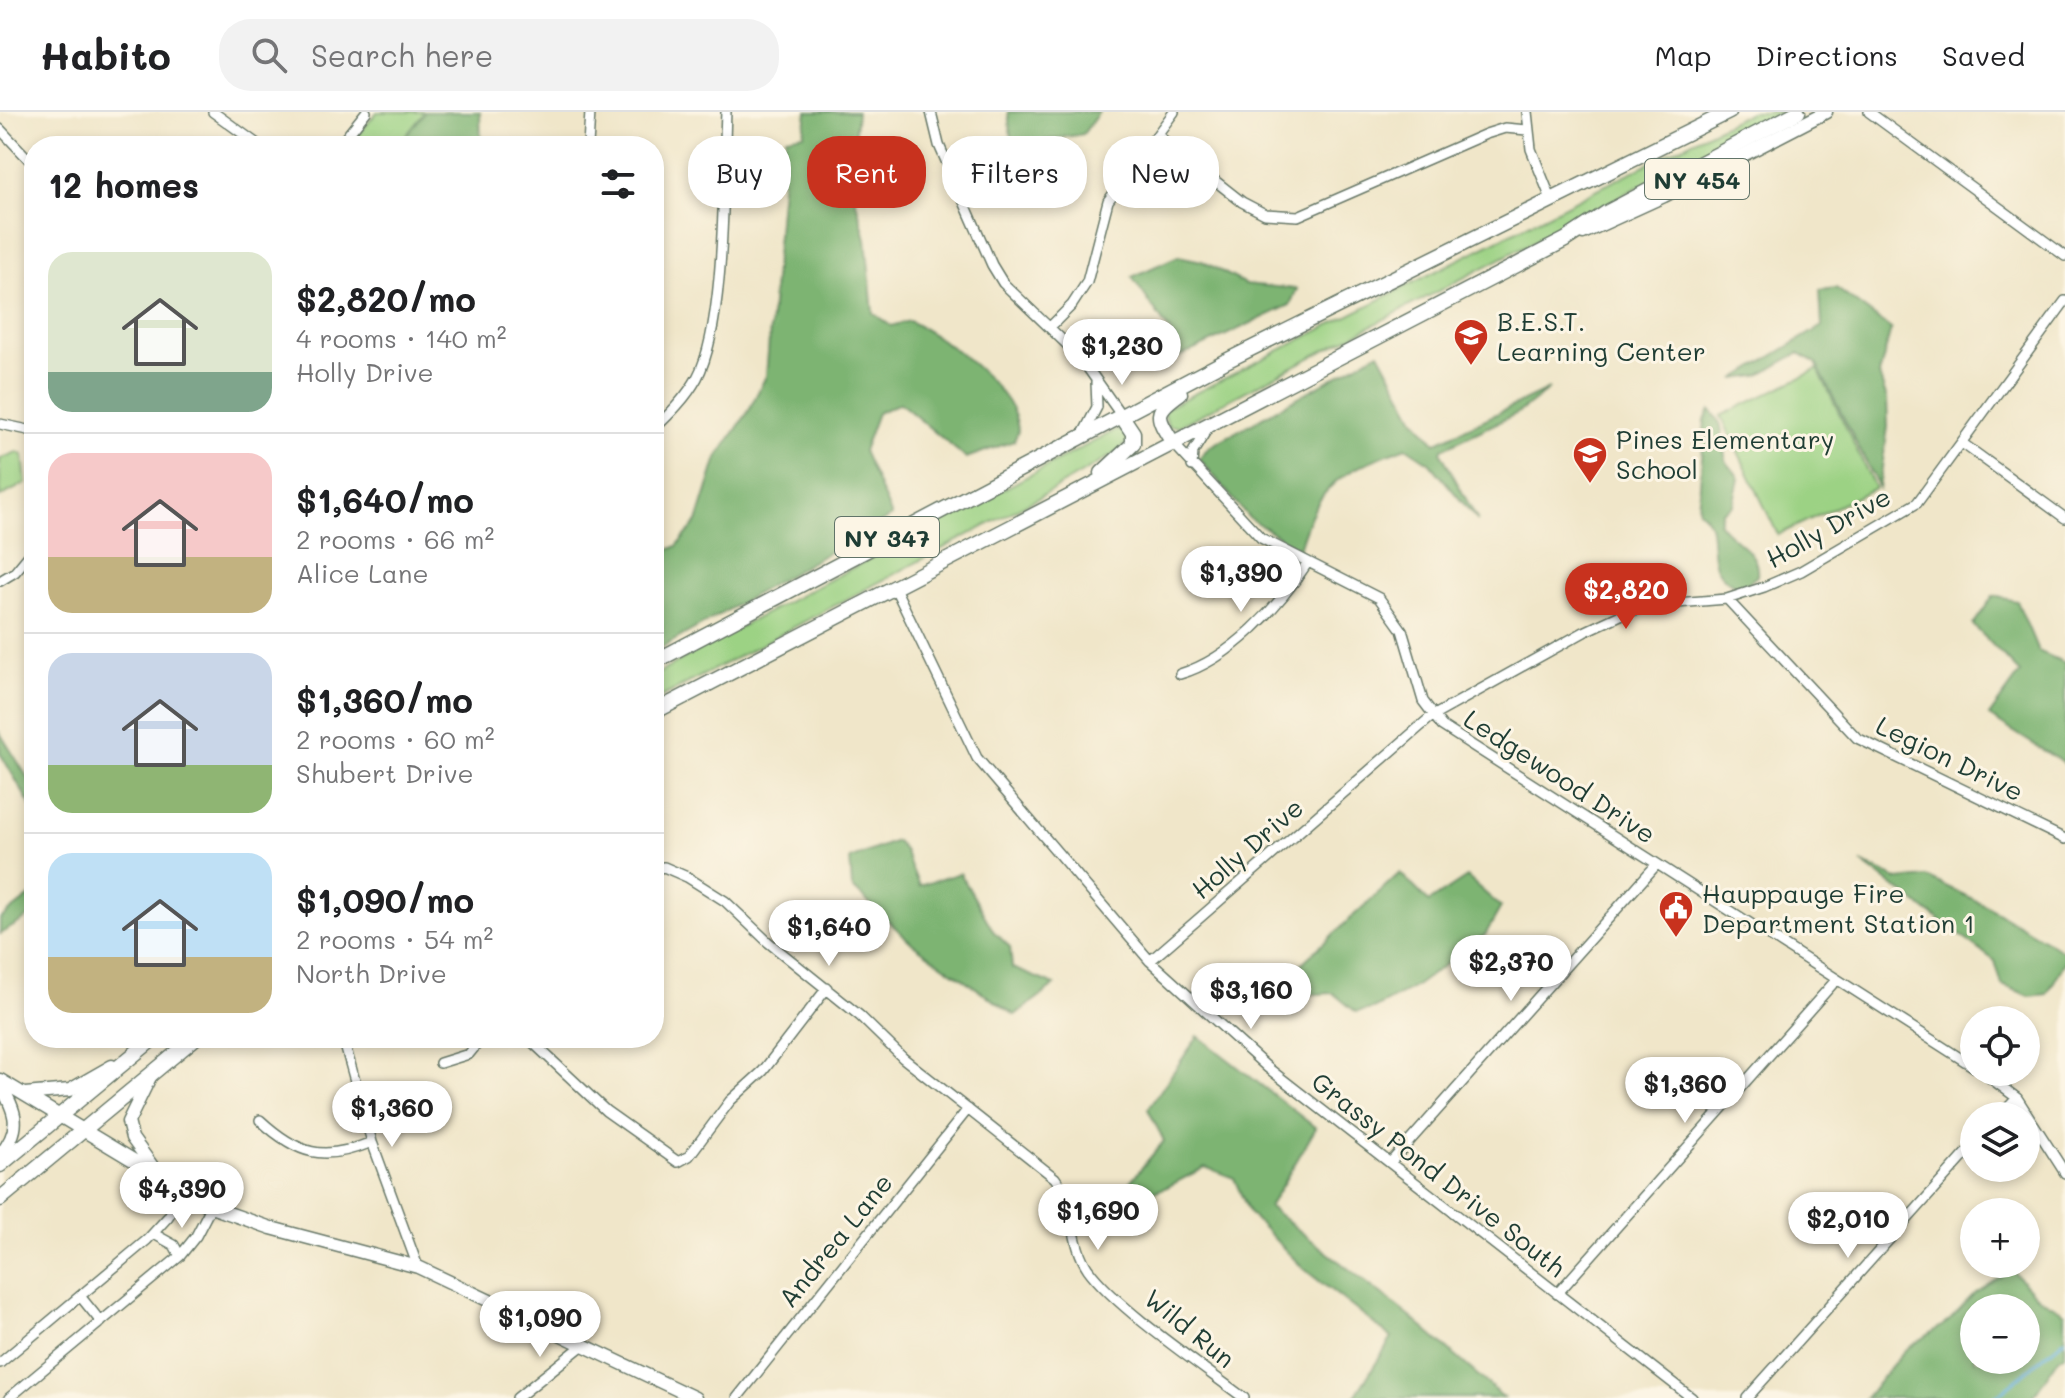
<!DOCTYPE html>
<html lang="en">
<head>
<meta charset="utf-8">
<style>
	:root { --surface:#fff; --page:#f2f2f2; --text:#202124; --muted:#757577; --line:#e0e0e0; --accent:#c8321e }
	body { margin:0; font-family:Mali,sans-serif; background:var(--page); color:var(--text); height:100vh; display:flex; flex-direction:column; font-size:30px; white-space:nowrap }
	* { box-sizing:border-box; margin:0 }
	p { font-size:26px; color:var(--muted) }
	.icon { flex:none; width:44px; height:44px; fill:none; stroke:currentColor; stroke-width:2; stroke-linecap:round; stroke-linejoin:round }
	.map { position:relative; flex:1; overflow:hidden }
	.drawer { position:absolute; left:24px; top:24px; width:640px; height:912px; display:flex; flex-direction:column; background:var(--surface); border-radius:32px; box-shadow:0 4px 12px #0003 }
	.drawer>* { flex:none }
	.banner { position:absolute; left:688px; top:24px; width:760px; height:72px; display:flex; gap:16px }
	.tools { position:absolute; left:1960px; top:894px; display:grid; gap:16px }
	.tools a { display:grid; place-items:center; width:80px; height:80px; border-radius:50%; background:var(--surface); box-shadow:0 4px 12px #0003; font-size:40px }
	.price { position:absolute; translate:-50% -68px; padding:0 18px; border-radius:28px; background:#fff; color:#222; font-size:26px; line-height:52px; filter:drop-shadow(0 2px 4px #0008) }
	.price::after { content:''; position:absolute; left:50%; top:48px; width:24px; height:18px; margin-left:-12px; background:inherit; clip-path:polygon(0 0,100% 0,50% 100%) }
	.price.current { background:var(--accent); color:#fff }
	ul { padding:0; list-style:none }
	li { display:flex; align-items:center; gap:24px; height:200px; padding:0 24px }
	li+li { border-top:2px solid var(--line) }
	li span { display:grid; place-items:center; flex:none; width:224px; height:160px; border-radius:24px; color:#555 }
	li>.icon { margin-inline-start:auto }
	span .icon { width:96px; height:96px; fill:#fffc; stroke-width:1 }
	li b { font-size:34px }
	h2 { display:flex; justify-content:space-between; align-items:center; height:96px; padding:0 24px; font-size:34px }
	.pill { padding:0 28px; border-radius:32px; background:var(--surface); box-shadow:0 4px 12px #0003; font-size:28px; line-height:72px }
	.pill.current { background:var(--accent); color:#fff }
	header { display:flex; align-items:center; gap:48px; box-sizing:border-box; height:112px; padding:0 40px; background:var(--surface); border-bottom:2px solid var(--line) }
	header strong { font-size:38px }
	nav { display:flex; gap:44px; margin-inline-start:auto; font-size:28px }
	.search { width:560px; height:72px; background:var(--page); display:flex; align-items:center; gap:20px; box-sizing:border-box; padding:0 28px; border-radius:32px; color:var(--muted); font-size:30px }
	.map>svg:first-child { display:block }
	.green { fill:#9cd284; stroke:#5e885c; stroke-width:2 }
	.forest { fill:#7db472; stroke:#4e7853; stroke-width:2; fill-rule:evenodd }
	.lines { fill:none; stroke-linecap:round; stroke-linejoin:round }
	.stream { stroke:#5dadd8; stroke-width:3 }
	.minor-casing { stroke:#687868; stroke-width:12 }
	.major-casing { stroke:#687868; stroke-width:15 }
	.highway-casing { stroke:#687868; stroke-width:17 }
	.minor { stroke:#fff; stroke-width:9 }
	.major { stroke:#fff; stroke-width:12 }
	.highway { stroke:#fff; stroke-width:14 }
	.labels { text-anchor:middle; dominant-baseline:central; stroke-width:6; stroke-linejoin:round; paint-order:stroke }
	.shield { fill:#fcf5e5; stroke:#617469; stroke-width:2 }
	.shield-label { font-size:24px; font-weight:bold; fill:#1f3d34 }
	.poi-label { font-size:26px; fill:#1f3d34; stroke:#fcf5e5; text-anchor:start }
	.street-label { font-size:26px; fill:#1f3d34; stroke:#fcf5e5 }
</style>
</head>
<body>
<header>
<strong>Habito</strong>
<div class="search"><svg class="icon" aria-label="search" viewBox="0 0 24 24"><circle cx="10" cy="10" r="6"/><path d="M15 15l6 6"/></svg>Search here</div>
<nav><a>Map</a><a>Directions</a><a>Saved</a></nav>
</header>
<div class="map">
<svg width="2065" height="1286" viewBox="0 0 2065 1286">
	<rect width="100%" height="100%" fill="#fcf5e5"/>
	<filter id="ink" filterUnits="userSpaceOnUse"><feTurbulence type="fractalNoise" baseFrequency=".0125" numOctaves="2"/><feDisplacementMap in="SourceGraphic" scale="16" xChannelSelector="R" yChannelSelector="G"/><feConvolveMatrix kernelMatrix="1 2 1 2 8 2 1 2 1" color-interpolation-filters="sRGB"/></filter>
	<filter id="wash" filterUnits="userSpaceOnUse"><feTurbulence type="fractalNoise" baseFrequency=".006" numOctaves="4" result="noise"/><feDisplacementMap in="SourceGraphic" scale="32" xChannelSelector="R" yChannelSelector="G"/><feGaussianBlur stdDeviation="1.8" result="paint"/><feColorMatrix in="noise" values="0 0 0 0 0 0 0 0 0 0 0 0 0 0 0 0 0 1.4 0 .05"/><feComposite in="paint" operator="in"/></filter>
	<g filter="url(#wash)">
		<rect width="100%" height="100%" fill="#f0e6c9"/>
		<path class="green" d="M377 0H425L398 34H349Z
			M1750 0H1782L1179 314H1168L1164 299 1168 295Z
			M1818 257 1875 376 1778 423 1721 304Z
			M1125 317 1130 327 1118 340 1044 383 654 589V564L715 528 1114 319Z
			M17 340 23 343 26 371 0 385V347Z"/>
		<path class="forest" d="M425 0H480L481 34H398Z
			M807 0H857L850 67 866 127 873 201 891 214 909 209C944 226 1016 277 1018 319L1014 329 966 346 900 291 877 301 863 339 892 404 654 540V445L677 434 697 410 717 346 748 300 766 264 786 25 804 22Z
			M1008 0H1099L1083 22 1012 34Z
			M1178 144 1202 149 1245 172 1297 177 1290 193 1179 245 1176 229 1132 165Z
			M1836 176 1891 217 1879 263 1887 287 1888 315 1879 376 1816 251 1799 241 1758 264 1735 267 1822 214 1820 178Z
			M1379 240 1415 307 1435 331 1549 277 1518 301 1442 337 1441 341 1478 409 1430 351 1406 335C1342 360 1319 368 1299 437L1249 406 1199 346 1209 335Z
			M1710 298C1728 313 1719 331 1727 350 1730 355 1736 360 1739 367L1733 393 1722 400 1719 411C1733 431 1760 437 1757 464L1741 476C1693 458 1728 417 1698 398L1705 308Z
			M1993 484 2017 489 2038 539 2065 551V652L1989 604 2020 561 1973 513Z
			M0 621 34 676V699L0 641Z
			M896 729 904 738 919 774 960 761 994 820 1010 835 1012 856 1055 873 1015 903 913 832 852 775 850 747Z
			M1861 750 1898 768 1927 765 1985 793 2065 840V850L2047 882 2030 884 2002 873 1995 849Z
			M1400 761 1429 790 1467 765 1501 795 1485 823 1413 876 1373 897 1356 900 1333 881 1286 884 1289 863Z
			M34 781V802L0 822V807Z
			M1198 924 1316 1016 1269 1095 1413 1207 1504 1286H1354L1392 1226 1304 1157 1249 1101 1234 1066 1205 1055 1167 1075 1108 1096 1164 1029 1148 997Z
			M2012 1158 2035 1183 2065 1201V1243L2059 1246 2032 1286H1865L1904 1239 1949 1209 1976 1181ZM1974 1196H2026V1248H1974Z"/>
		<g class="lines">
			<path class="stream" d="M1994 1286 2065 1227"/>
		</g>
	</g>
	<g filter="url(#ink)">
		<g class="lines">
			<defs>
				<path id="minor" d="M213 0 260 34
					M931 0 939 33 992 153 1003 171 1080 245 1121 303
					M1527 0 1531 37 1551 87
					M1869 0 2065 144
					M0 17 34 53
					M1157 23 1242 90 1265 102 1298 104 1486 22 1505 16 1527 18
					M339 34 366 0
					M588 34 590 0
					M1050 215 1072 193 1087 170 1108 89 1174 0
					M0 312 33 319
					M34 312V329
					M654 317C670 302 686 286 697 266 726 212 723 65 726 0
					M1083 322 1097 295 1096 270
					M1173 331 1261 426 1379 486 1402 518 1423 589 1442 614 1974 955
					M1962 331 2065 406
					M1192 354 1193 340 1209 314
					M0 469 15 460 34 437
					M894 474 977 646 1150 849 1268 956 1692 1286
					M1727 487 1857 626 2065 727
					M1180 562C1231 547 1279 494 1308 450
					M654 757 664 755 687 765 725 789 768 830 860 904 903 946 1055 1066C1076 1094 1069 1129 1088 1157 1117 1197 1202 1254 1244 1286
					M1150 849 1431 605 1584 520 1627 500 1664 492 1727 487 1764 475 1801 459 1917 391 2065 189
					M343 926 372 1030 418 1155
					M528 926 606 999 678 1050 689 1044 730 989 763 959 827 876
					M440 951 469 942 482 926
					M1982 960 2017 986 2065 1061
					M2000 1004 2017 986
					M260 1008C298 1043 323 1050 372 1030
					M1390 1051 1657 752
					M154 1122 174 1133 180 1144
					M1557 1182 1837 867
					M80 1184 101 1210
					M0 1251 147 1128 168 1105 183 1080
					M9 1286 180 1144 196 1124 211 1095
					M517 1286 583 1233
					M737 1286 968 997
					M1747 1286 1974 1033"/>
				<path id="major" d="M1583 121 1664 84 1826 0
					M150 965 128 1010 132 1026 157 1061
					M0 968 211 1095 271 1116 418 1155 695 1286
					M0 972C16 1000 23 1016 0 1043
					M25 982 70 978 112 954"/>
				<path id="highway" d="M1173 331C1156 304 1153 300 1180 281
					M1102 361 1133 332V321L1121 303
					M654 550 1224 250 1729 0
					M654 600 1565 128 1606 101 1798 0
					M0 1053 154 926
					M0 1087 195 926"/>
			</defs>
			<use href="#minor" class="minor-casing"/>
			<use href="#major" class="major-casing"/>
			<use href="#highway" class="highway-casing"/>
			<use href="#minor" class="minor"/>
			<use href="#major" class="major"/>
			<use href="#highway" class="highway"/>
		</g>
	</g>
	<defs>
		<symbol id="school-pin" viewBox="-11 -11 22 30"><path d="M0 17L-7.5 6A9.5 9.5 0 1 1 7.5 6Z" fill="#c8321e" stroke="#fcf5e5"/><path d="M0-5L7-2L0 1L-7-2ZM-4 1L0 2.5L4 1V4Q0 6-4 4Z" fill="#fff"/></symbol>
		<symbol id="civic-pin" viewBox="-11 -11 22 30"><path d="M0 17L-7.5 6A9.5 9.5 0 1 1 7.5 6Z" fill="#c8321e" stroke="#fcf5e5"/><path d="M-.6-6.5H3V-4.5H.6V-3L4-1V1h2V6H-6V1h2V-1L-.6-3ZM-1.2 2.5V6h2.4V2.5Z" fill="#fff"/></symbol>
	</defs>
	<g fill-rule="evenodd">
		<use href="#school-pin" x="1451" y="204" width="40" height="54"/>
		<use href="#school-pin" x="1570" y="322" width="40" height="54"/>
		<use href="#civic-pin" x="1656" y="776" width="40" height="54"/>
	</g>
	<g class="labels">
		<g class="shield">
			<rect x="1645" y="47" width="104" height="40" rx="6"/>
			<rect x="835" y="405" width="104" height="40" rx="6"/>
		</g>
		<g class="shield-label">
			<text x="1697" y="67">NY 454</text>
			<text x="887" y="425">NY 347</text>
		</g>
		<g class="poi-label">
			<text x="1497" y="209">B.E.S.T.<tspan x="1497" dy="30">Learning Center</tspan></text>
			<text x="1616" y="327">Pines Elementary<tspan x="1616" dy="30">School</tspan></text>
			<text x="1702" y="781">Hauppauge Fire<tspan x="1702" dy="30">Department Station 1</tspan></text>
		</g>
		<g class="street-label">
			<text transform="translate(1828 415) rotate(-29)">Holly Drive</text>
			<text transform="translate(1950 646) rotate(26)">Legion Drive</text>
			<text transform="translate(1560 664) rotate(33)">Ledgewood Drive</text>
			<text transform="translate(1247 736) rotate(-41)">Holly Drive</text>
			<text transform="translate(1439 1062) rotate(38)">Grassy Pond Drive South</text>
			<text transform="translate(835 1128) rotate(-51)">Andrea Lane</text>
			<text transform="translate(1190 1216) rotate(39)">Wild Run</text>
		</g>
	</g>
</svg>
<div class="tools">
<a><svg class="icon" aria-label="locate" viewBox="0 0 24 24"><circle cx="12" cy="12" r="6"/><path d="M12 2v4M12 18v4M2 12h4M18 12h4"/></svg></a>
<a><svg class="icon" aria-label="layers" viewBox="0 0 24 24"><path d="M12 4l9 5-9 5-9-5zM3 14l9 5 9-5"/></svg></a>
<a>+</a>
<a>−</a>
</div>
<b class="price" style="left:1122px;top:275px">$1,230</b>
<b class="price" style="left:1241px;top:502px">$1,390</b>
<b class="price current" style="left:1626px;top:519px">$2,820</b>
<b class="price" style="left:829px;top:856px">$1,640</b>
<b class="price" style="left:1511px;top:891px">$2,370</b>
<b class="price" style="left:1251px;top:919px">$3,160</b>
<b class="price" style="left:1685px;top:1013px">$1,360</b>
<b class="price" style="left:392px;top:1037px">$1,360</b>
<b class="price" style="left:182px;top:1118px">$4,390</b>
<b class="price" style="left:1098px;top:1140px">$1,690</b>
<b class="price" style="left:1848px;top:1148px">$2,010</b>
<b class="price" style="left:540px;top:1247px">$1,090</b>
<div class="banner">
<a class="pill">Buy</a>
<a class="pill current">Rent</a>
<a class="pill">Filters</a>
<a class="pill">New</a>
</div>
<section class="drawer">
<h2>12 homes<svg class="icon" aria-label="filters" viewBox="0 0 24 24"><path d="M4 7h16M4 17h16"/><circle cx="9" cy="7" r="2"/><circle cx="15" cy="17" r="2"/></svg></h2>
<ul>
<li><span style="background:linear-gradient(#dfe7d0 75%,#7fa58c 0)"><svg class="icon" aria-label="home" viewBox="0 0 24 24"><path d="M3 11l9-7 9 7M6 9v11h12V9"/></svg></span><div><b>$2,820/mo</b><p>4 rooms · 140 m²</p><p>Holly Drive</p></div></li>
<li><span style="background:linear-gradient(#f6c9c9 65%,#c2b280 0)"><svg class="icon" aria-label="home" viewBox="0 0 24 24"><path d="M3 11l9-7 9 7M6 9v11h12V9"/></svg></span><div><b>$1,640/mo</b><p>2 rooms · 66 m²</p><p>Alice Lane</p></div></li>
<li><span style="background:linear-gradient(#c9d6e8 70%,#8fb573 0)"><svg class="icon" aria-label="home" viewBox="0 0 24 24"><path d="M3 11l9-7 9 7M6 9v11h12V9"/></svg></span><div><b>$1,360/mo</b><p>2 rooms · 60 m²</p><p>Shubert Drive</p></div></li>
<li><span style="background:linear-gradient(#bfe0f5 65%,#c2b280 0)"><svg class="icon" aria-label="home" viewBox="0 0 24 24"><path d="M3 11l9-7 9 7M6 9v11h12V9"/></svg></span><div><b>$1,090/mo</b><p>2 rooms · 54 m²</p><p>North Drive</p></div></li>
</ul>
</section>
</div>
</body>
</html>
